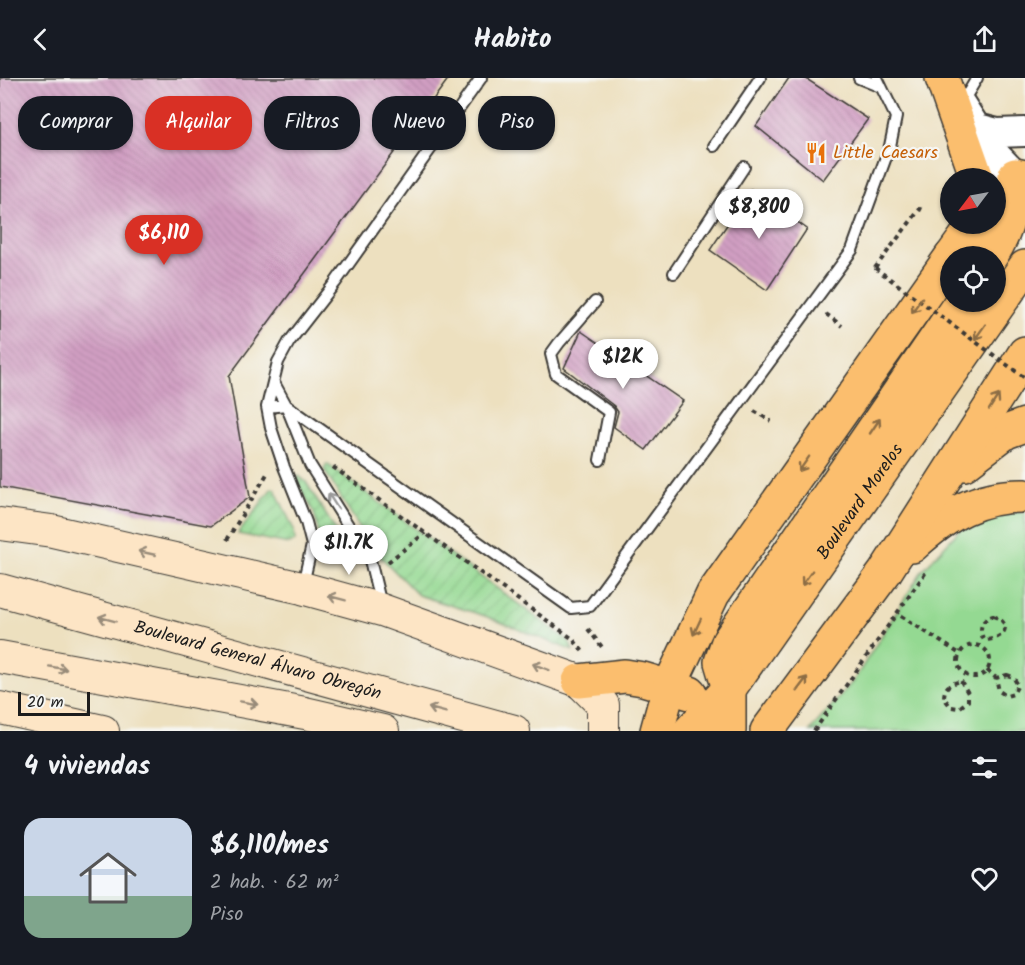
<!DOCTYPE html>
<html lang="es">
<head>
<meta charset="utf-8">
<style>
	:root { --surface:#171b24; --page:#242831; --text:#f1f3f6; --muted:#9ea1a6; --accent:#d93025 }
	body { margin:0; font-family:Kalam,sans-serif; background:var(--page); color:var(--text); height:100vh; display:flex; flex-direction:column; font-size:22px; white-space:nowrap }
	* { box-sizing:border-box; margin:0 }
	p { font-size:20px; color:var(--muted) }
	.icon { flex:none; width:33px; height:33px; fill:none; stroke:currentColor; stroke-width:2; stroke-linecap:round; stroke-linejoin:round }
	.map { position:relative; height:653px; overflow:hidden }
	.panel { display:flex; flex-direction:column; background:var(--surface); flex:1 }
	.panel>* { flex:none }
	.banner { position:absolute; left:18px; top:18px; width:600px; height:54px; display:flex; gap:12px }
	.needle { width:39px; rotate:238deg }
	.buttons { position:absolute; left:940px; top:90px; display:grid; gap:12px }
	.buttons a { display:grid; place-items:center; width:66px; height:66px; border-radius:50%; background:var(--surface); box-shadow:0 2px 4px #0004; font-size:30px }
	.scale { position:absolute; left:18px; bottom:15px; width:72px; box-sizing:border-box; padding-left:6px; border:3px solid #1c1c1c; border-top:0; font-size:16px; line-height:21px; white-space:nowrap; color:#1c1c1c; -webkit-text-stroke:4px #f6f6f2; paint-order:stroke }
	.price { position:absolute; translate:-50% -51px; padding:0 14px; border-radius:21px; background:#fff; color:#222; font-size:20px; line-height:39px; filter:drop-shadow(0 2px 3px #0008) }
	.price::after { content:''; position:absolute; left:50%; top:36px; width:18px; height:14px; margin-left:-9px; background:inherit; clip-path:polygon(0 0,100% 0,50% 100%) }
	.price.current { background:var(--accent); color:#fff }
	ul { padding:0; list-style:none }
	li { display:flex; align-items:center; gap:18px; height:150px; padding:0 24px }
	li span { display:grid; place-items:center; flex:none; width:168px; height:120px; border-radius:18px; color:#555 }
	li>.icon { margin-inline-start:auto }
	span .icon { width:72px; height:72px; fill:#fffc; stroke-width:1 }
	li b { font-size:26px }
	h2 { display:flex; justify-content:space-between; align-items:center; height:72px; padding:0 24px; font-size:26px }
	.tag { padding:0 21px; border-radius:24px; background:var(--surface); box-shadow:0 2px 4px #0004; font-size:21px; line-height:54px }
	.tag.current { background:var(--accent); color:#fff }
	header { display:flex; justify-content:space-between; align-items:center; height:78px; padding:0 24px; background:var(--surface); font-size:27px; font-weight:700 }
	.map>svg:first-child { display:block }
	.park { fill:#94d992; stroke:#587a57; stroke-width:1.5 }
	.garden { fill:url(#garden-furrows); stroke:#587a57; stroke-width:1.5 }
	.building { fill:url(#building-back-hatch) }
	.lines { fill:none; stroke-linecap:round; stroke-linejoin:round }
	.service-casing { stroke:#3b3934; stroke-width:14 }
	.tertiary-casing { stroke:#3b3934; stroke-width:32 }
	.secondary-casing { stroke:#3b3934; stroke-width:34 }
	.primary-casing { stroke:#3b3934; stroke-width:36 }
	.path { stroke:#3b3934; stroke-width:4; stroke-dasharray:4.5 4.5; stroke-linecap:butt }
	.service { stroke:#fff; stroke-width:10 }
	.tertiary { stroke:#fff; stroke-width:28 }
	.secondary { stroke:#fde5c5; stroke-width:32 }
	.primary { stroke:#fbbe6e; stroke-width:33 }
	.path-bridge { stroke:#3b3934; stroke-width:4; stroke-dasharray:4.5 4.5; stroke-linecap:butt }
	.oneway { stroke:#8c6d45 }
	.oneway2 { stroke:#999 }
	.oneway3 { stroke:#988b79 }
	.labels { text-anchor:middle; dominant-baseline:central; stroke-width:4.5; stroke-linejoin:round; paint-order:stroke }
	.food-label { font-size:18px; fill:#c56008; stroke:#f6f6f2; text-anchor:start }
	.street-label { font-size:18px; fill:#1c1c1c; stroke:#f6f6f2 }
</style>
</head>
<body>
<header><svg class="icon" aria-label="back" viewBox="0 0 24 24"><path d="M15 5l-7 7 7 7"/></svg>Habito<svg class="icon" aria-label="share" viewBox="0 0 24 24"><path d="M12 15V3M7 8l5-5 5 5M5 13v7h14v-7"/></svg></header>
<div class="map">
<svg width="1025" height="653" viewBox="0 0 1025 653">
	<defs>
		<pattern id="garden-furrows" width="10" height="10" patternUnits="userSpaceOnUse" patternTransform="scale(1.5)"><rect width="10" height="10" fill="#94d992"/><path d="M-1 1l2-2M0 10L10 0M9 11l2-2" fill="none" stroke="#7fba7d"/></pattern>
		<pattern id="building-back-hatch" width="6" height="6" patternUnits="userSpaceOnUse" patternTransform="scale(1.5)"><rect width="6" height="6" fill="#d19fc3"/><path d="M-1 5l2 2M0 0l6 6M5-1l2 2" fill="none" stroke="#b388a7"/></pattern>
	</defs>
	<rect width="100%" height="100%" fill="#f6f6f2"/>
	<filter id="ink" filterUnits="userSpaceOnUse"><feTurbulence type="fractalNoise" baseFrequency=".0167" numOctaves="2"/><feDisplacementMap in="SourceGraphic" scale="12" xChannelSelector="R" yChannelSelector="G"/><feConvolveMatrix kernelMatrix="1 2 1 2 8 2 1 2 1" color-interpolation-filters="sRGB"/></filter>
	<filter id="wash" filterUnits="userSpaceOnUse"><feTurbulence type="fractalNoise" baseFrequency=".008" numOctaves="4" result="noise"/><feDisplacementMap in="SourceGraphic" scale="24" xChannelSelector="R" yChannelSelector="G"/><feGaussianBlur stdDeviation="1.35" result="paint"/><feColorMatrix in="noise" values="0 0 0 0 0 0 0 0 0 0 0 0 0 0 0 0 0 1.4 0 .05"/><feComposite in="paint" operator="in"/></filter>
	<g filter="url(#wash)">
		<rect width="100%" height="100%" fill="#ede0bf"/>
		<path class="park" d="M1025 434V653H810L854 602 922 493 975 435Z"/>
		<path class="garden" d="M327 386 569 563 573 573 485 538 418 517 373 471 324 392Z
			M299 398 306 404 352 479 324 477 314 435 296 402Z
			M272 410 275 411 294 452 295 463 289 466 238 456Z"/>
		<g id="blocks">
			<path class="building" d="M0 0H449L229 298 250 419 211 448 0 409Z
				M789 0H805L868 41 823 102 756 48Z
				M751 111 807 151 767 212 710 172Z
				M581 253 683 323 646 372 614 349 618 334 614 328 564 290Z"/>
		</g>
	</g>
	<g filter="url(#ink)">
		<use href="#blocks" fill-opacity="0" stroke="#3b3934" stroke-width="1.5"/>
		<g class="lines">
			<defs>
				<path id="service" d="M859 0 881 9
					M962 25 977 0
					M714 68 760 0
					M674 195 744 89
					M595 224 559 265 551 276 556 296 609 334 600 382
					M274 305 286 327 310 387 370 482 381 527
					M267 329 286 327 571 530 590 528 852 172 890 68 896 39 877 0
					M303 506 312 467 306 444 284 389 271 350 267 329 278 284 289 264 335 205 481 0"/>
				<path id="tertiary" d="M960 25 989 70 1015 97
					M974 49 997 55 1025 54"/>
				<g id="secondary">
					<path d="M0 446 52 453 302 510 382 532 579 603 603 627V653"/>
					<path id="s1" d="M0 512 514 653"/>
					<path d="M0 579 305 635 383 653"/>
					<path d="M0 630 103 653"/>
				</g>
				<g id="primary">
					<path d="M942 0 977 100"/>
					<path d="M952 178 975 146"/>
					<path d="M991 178C1008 152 1013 128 1015 97L1025 99"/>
					<path d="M964 386 1006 354 1025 347"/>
					<path d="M912 468C946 437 978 417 1025 418"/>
					<path d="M579 603 625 598 643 601 690 615"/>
					<path d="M657 653 669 609 713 516 951 179"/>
					<path id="s2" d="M690 653 729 611 1025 189"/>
					<path d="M729 653V611L721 584 728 564 961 224"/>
					<path d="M767 653 885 494 1025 275"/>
				</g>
			</defs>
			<use href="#service" class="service-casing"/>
			<use href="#tertiary" class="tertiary-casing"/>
			<use href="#secondary" class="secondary-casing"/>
			<use href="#primary" class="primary-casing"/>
			<path class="path" d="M875 190 920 131 926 134
				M826 236 842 248
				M754 333 771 343
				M333 389 573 561 584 575
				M227 462 267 396
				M388 484 425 455
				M901 538 960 576
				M993 538C1014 545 1005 562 984 562 978 552 981 541 993 538Z
				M588 551 602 569
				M958 583a16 16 0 1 1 32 0a16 16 0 1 1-32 0Z
				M987 592 996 600
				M1007 597 1013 599 1018 607 1013 616 1007 618 999 613 996 600Z
				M961 603 968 615V623L959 630 951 629 944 620C944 607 951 606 961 603Z
				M814 653 926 494"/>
			<use href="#service" class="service"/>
			<use href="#tertiary" class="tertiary"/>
			<use href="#secondary" class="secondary"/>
			<use href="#primary" class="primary"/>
			<path class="path-bridge" d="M875 190 1025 300"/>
		</g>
		<defs><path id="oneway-shaft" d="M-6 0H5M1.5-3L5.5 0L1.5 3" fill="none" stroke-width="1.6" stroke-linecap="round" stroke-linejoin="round" transform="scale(1.5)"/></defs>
		<g class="oneway">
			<use href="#oneway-shaft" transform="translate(917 227) rotate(125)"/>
			<use href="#oneway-shaft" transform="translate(980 254) rotate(125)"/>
			<use href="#oneway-shaft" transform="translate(994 324) rotate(-57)"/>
			<use href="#oneway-shaft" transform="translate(875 348) rotate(-56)"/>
			<use href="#oneway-shaft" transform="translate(804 386) rotate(125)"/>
			<use href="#oneway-shaft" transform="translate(807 500) rotate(125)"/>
			<use href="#oneway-shaft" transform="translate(697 549) rotate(115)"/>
			<use href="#oneway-shaft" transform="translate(802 606) rotate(-53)"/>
		</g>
		<use class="oneway2" href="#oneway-shaft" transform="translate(333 423) rotate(-123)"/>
		<g class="oneway3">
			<use href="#oneway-shaft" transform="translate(147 475) rotate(-167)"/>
			<use href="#oneway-shaft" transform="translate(337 520) rotate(-165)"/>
			<use href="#oneway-shaft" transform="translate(107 541) rotate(-165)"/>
			<use href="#oneway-shaft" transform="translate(541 589) rotate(-160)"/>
			<use href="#oneway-shaft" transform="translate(58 590) rotate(10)"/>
			<use href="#oneway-shaft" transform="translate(249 625) rotate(10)"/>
			<use href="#oneway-shaft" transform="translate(437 632) rotate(-165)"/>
		</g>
	</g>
	<defs>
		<symbol id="restaurant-bare" viewBox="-9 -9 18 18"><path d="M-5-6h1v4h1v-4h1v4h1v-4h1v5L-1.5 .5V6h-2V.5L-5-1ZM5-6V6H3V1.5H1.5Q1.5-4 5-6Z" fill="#e8710a" stroke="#f6f6f2" stroke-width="2.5" paint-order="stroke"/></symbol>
	</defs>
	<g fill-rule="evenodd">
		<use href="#restaurant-bare" x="801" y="60" width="30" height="30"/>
	</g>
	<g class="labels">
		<g class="food-label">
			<text x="833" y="75">Little Caesars</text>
		</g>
		<g class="street-label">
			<text stroke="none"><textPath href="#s2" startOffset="286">Boulevard Morelos</textPath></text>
			<text stroke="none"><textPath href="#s1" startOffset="267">Boulevard General Álvaro Obregón</textPath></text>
		</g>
	</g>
</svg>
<div class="buttons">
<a><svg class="needle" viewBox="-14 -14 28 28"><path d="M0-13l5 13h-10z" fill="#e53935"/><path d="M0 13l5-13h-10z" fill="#9ea1a6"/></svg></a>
<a><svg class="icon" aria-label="locate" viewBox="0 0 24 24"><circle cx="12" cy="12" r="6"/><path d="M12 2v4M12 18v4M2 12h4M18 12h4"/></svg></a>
</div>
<div class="scale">20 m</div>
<b class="price" style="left:759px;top:162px">$8,800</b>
<b class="price current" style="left:164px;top:188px">$6,110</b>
<b class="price" style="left:623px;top:312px">$12K</b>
<b class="price" style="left:349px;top:498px">$11.7K</b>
<div class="banner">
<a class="tag">Comprar</a>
<a class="tag current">Alquilar</a>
<a class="tag">Filtros</a>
<a class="tag">Nuevo</a>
<a class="tag">Piso</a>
</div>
</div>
<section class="panel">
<h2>4 viviendas<svg class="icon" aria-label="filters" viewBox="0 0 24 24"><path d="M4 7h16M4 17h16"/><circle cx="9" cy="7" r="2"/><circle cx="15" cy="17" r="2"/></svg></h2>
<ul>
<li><span style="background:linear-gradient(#c9d6e8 65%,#7fa58c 0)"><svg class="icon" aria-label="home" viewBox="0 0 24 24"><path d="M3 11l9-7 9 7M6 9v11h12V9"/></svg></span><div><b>$6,110/mes</b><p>2 hab. · 62 m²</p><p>Piso</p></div><svg class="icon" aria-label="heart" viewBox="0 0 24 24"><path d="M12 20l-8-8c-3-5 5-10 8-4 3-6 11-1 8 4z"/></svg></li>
</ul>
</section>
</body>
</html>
